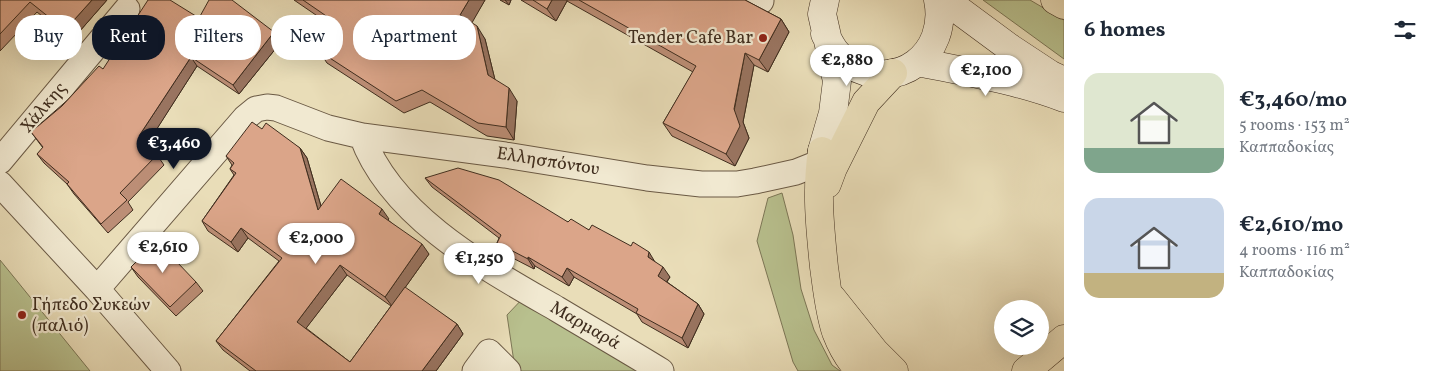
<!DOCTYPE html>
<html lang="en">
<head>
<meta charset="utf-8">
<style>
	:root { --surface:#fff; --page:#f2f2f3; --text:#1f2937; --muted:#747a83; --accent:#111827 }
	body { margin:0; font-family:Vollkorn,serif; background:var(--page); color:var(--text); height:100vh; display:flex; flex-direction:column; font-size:19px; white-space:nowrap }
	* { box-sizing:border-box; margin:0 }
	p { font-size:16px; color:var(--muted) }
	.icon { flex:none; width:28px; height:28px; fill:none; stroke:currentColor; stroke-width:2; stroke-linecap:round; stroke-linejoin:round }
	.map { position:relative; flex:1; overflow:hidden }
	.details { display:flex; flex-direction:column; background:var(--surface); width:375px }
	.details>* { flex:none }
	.guide { position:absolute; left:15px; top:15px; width:475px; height:45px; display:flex; gap:10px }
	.controls { position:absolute; left:994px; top:300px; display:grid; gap:10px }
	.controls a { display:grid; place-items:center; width:55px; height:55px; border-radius:50%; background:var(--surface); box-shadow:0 5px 20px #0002; font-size:25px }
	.price { position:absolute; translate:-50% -42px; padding:0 11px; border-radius:18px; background:#fff; color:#222; font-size:16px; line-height:32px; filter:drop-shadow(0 1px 2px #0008) }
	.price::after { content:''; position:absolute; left:50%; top:30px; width:15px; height:11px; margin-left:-8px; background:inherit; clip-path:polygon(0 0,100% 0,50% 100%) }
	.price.active { background:var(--accent); color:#fff }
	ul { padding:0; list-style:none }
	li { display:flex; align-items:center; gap:15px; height:125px; padding:0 20px }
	li span { display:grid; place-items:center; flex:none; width:140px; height:100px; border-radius:15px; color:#555 }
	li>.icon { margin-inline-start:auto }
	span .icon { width:60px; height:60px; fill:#fffc; stroke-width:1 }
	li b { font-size:21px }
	h2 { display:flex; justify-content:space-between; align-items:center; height:60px; padding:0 20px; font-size:21px }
	.chip { padding:0 18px; border-radius:20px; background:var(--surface); box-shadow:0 5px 20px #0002; font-size:18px; line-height:45px }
	.chip.active { background:var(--accent); color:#fff }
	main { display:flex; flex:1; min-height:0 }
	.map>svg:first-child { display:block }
	.green { fill:#b8c08e; stroke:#7c7656 }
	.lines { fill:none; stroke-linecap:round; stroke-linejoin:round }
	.minor-casing { stroke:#6a5944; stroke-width:27 }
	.secondary-casing { stroke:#3f2d1e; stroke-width:29 }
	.trunk-casing { stroke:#3f2d1e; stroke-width:29 }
	.minor { stroke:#f1e9d1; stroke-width:25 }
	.secondary { stroke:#f1e9d1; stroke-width:28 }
	.trunk { stroke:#e9ddb8; stroke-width:28 }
	.wall { fill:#bc8e76; stroke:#3f2d1e; fill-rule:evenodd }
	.shaded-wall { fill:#997460; stroke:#3f2d1e }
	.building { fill:#dba589; stroke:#3f2d1e }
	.poi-dot { fill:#8f2418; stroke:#f1e9d1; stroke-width:2 }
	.labels { text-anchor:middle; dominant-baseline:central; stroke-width:4.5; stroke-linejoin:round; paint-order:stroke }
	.poi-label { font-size:18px; fill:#3f2d1e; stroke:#f1e9d1; text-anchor:end }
	.street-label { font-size:18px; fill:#3f2d1e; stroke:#f1e9d1 }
</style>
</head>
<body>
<main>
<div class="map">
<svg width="1064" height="371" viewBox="0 0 1064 371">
	<rect width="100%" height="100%" fill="#e9ddb8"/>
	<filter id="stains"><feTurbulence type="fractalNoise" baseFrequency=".004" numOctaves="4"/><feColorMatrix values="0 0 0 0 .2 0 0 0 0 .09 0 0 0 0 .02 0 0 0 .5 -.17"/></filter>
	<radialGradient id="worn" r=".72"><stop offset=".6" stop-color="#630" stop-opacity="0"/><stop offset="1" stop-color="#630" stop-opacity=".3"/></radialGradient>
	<path class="green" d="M983 0H1030L1064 20V59Z
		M782 193 793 235 801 289 814 330 832 365 840 371H798L793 362 757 241 768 198Z
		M0 260 90 371H0Z
		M526 295 652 371H518L515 369 507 315Z"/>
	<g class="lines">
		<defs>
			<path id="minor" d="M759 0 761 1
				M362 136C391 217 486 268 557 309 592 330 627 350 661 371
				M0 161 127 9
				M0 184 97 289 168 371
				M97 289 245 118 256 109 267 107 276 108 328 128 362 136 505 155 647 178 701 184H737L755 181 796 172 821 162
				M475 371 489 352 508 371"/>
			<path id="secondary" d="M945 0 1010 48 1051 75 1064 81
				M825 34C831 46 837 57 849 64 897 94 949 54 938 0
				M918 62C967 72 1017 80 1064 98
				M822 151 833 113 837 81 822 14 825 0"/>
			<path id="trunk" d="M1055 0 1064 5
				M822 151C816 191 820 228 824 267 827 288 829 311 836 332 841 345 850 361 860 371
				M827 184 833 168 866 102 893 73
				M832 298 875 352 894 371
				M1026 371 1064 339"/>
		</defs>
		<use href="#minor" class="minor-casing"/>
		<use href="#secondary" class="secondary-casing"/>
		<use href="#trunk" class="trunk-casing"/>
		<use href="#minor" class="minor"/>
		<use href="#secondary" class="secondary"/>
		<use href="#trunk" class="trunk"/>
	</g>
	<path class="wall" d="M0 0H107L72 40 37 12 0 51Z
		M294 0H485L471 23 485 39 495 80 517 101 514 140 487 136 430 102 404 113 327 63 319 51 332 26Z
		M500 0H511L509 5Z
		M521 0H745L781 19 789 32 768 72 754 65 743 122 749 138 735 166 672 136 663 123 693 72 567 1 556 21Z
		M274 32 281 42 239 94 197 66 147 144 157 155 164 165 128 202 133 210 108 233 74 194 67 184 44 163 37 154 43 148 31 132 103 69Z
		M262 129 300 148 307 158 321 206 389 219 388 220 429 254 404 289 457 324 463 334 436 371H250L223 350 216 341 279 261 248 238 238 252 208 231 202 221 234 175 230 169 232 165 226 156ZM347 275 391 306 350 362 306 328Z
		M425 178 568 222 589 230 655 262 670 277 667 282 698 304 704 314 688 348 642 322 637 314 574 277 569 286 535 266 534 269 503 253 497 243 499 238 432 187Z
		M131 267 196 282 203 291 176 316 138 277Z"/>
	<path class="shaded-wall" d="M92 0H107L72 40 65 30Z
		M469 0H485L469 28 460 15Z
		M505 0H511L509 5Z
		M552 0H567V1L556 21 547 9Z
		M781 19 789 32 768 72 759 60Z
		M477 26 485 39 497 88 488 75Z
		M274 32 281 42 239 94 233 85Z
		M745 53 754 65 743 122 749 138 735 166 726 154Z
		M191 57 197 66 146 146 139 136Z
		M509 88 517 101 514 140 506 127Z
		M300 148 307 158 325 220 318 210Z
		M382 209 389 219 385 223 379 214Z
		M241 228 248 238 238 252 231 242Z
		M422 244 429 254 392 306 385 297Z
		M649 252 655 262 648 257Z
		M528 257 535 266 534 269 528 259Z
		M340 265 347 275 304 331 297 322Z
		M663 267 670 277 664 285 658 276Z
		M567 268 574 277 569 286 562 277Z
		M698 304 704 314 688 348 682 338Z
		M457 324 463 334 436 371H422Z"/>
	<path class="building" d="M0 0H92L65 30 30 2 0 34Z
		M148 0H170L199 18 209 0H232L274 32 233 85 191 57 139 136 157 155 120 193 127 200 101 224 67 184 69 182 37 154 43 147 31 132 62 106 99 66 103 69Z
		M303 0H469L460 15 477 26 488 75 509 88 506 127 478 123 422 90 396 101 319 51 328 32 335 22Z
		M533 0H552L547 9Z
		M579 0H745L781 19 759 60 745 53 734 109 740 126 726 154 663 123 696 66Z
		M252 122 262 129 266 123 300 148 318 210 341 179 382 209 379 214 422 244 385 297 340 265 297 322 350 362 405 287 457 324 422 371H256L216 341 282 258 241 228 231 242 202 221 236 173 230 169 234 163 226 156Z
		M458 168 499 180 568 222 571 219 589 230 592 225 631 246 633 242 649 252 648 257 663 267 658 276 698 304 682 338 636 313 638 309 567 268 562 277 528 257V259L497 243 501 235 425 178Z
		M157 241 196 282 170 307 131 267Z"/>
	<g class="poi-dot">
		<circle cx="763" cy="38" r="5"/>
		<circle cx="22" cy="315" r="5"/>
	</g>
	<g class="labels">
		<g class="poi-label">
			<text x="753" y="38">Tender Cafe Bar</text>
			<text x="32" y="305" text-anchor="start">Γήπεδο Συκεών<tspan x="32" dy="21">(παλιό)</tspan></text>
		</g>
		<g class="street-label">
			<text transform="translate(44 108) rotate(-50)">Χάλκης</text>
			<text transform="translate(548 162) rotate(9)">Ελλησπόντου</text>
			<text transform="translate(585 326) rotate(30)">Μαρμαρά</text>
		</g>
	</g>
	<rect width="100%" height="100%" filter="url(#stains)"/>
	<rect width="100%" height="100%" fill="url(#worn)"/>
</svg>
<div class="controls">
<a><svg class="icon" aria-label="layers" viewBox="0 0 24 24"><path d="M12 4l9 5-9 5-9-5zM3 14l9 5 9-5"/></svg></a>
</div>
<b class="price" style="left:847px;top:87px">€2,880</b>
<b class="price" style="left:986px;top:97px">€2,100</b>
<b class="price active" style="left:174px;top:170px">€3,460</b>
<b class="price" style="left:316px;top:265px">€2,000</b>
<b class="price" style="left:163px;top:274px">€2,610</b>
<b class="price" style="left:479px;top:285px">€1,250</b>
<div class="guide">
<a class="chip">Buy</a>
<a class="chip active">Rent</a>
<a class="chip">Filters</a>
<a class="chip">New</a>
<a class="chip">Apartment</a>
</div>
</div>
<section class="details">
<h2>6 homes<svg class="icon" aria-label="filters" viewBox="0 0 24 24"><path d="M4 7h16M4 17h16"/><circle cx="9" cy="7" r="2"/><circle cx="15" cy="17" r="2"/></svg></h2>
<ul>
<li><span style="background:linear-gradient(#dfe7d0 75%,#7fa58c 0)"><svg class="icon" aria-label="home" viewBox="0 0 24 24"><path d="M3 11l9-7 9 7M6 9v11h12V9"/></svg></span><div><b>€3,460/mo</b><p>5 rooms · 153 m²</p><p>Καππαδοκίας</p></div></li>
<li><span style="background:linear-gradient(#c9d6e8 75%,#c2b280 0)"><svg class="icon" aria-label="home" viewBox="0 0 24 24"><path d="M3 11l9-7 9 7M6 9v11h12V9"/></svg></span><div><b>€2,610/mo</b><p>4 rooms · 116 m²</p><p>Καππαδοκίας</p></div></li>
</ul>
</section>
</main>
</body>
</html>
